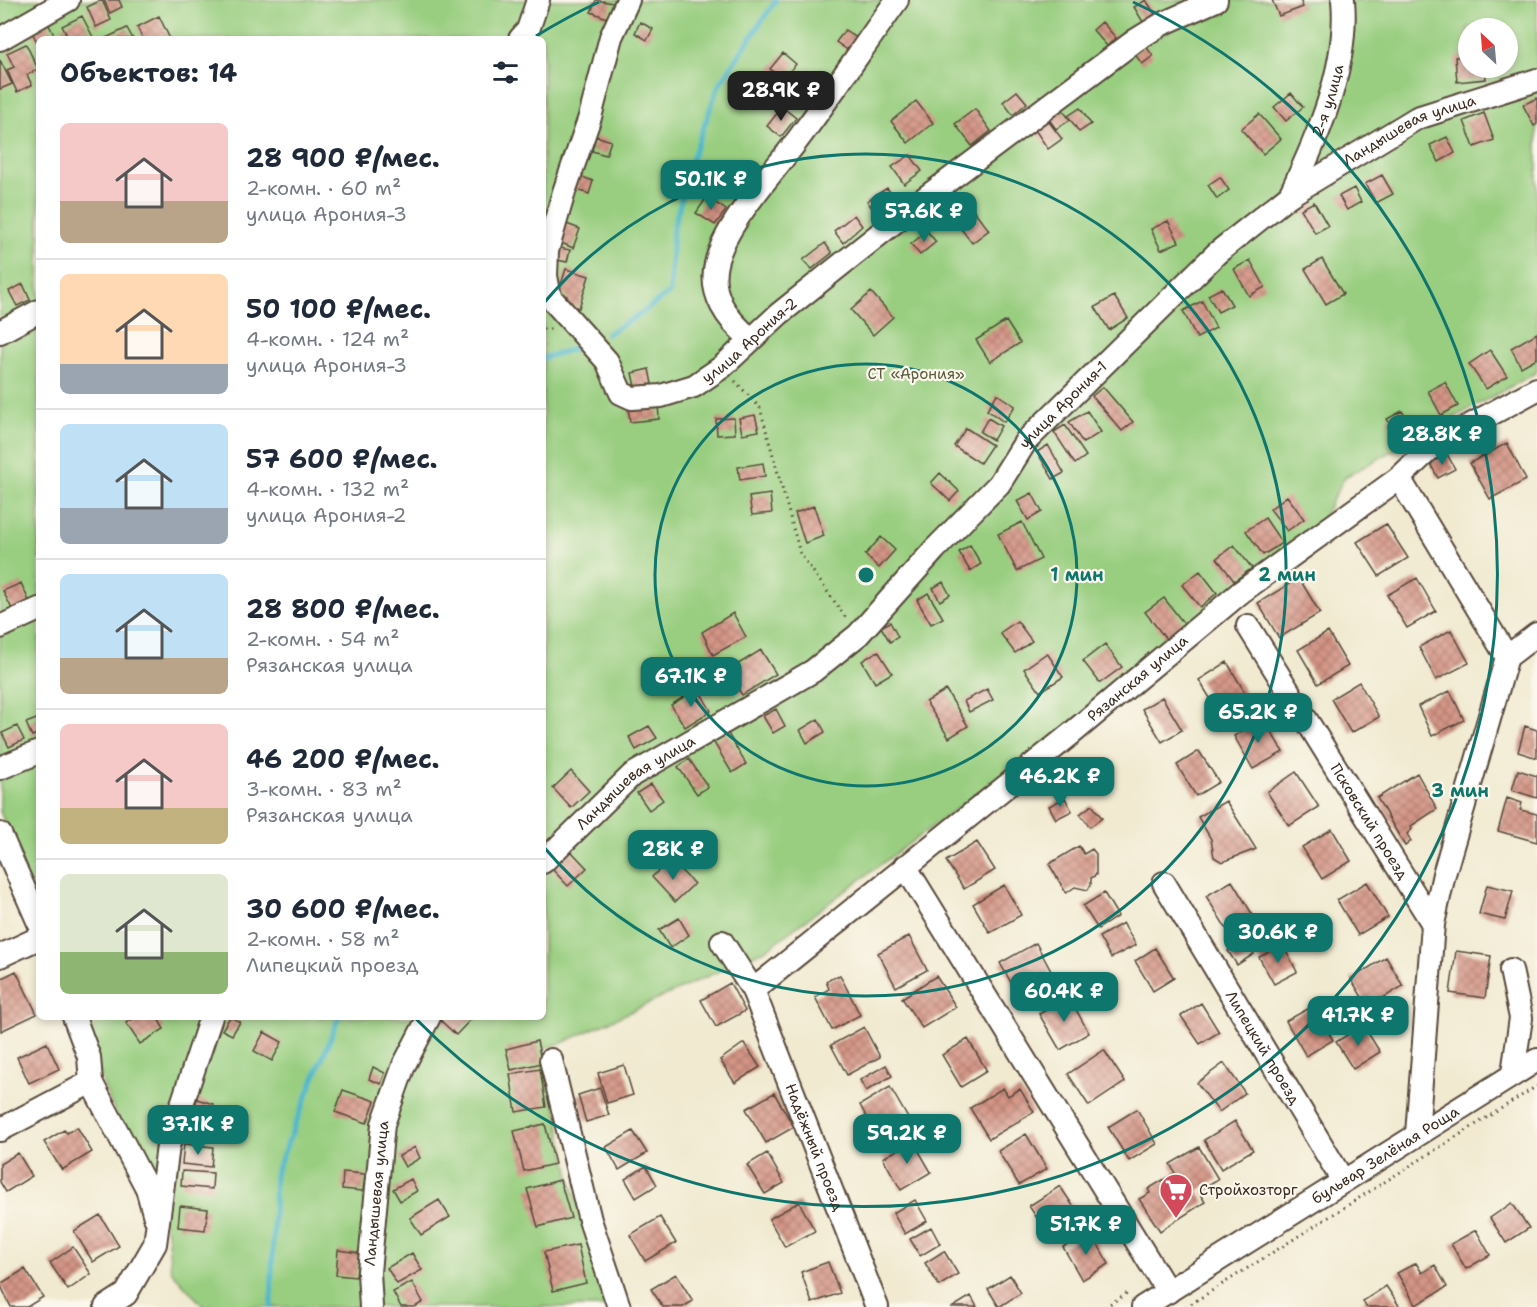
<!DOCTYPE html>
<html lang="ru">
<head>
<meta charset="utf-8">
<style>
	:root { --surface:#fff; --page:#f6f6f7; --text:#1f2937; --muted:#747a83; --line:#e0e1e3; --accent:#0f766e }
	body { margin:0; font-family:"Shantell Sans",sans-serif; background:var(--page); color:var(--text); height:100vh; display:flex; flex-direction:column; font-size:22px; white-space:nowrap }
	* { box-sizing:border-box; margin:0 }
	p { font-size:20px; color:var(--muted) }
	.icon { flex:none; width:33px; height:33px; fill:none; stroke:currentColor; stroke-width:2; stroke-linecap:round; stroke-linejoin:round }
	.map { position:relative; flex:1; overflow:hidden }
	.side { position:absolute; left:36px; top:36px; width:510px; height:984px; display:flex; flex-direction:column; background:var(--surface); border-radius:9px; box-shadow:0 3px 9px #0003 }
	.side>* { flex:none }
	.needle { width:39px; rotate:334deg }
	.fabs { position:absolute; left:1458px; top:18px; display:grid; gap:12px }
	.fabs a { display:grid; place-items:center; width:60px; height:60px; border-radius:50%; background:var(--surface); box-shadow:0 3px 9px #0003; font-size:30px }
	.price { position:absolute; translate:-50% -51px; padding:0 14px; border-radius:12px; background:var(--accent); color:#fff; font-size:20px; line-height:39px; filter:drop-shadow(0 2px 3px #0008) }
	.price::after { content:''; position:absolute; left:50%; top:36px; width:18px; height:14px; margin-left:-9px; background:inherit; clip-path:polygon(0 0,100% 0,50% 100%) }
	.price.selected { background:#222; color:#fff }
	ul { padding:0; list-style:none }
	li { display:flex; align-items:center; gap:18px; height:150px; padding:0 24px }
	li+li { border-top:2px solid var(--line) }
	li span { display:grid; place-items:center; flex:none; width:168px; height:120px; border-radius:9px; color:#555 }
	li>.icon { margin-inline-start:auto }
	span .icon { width:72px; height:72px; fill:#fffc; stroke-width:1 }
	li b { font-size:26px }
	h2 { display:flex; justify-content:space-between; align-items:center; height:72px; padding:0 24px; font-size:26px }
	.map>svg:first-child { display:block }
	.green { fill:#99ce80; stroke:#6a7c4f; stroke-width:1.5; fill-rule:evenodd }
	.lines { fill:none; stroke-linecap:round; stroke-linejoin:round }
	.stream { stroke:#4eb7cb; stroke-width:5 }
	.building { fill:url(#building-cross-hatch) }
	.minor-casing { stroke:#564739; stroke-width:26 }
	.path { stroke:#564739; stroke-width:3; stroke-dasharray:1.5 4.5; stroke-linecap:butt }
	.minor { stroke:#fff; stroke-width:22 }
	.ring { fill:none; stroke:#0f766e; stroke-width:3 }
	.labels { text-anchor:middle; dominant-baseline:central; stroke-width:4.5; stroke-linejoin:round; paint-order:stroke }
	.street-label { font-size:15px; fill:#3b2a1e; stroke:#fbf7ec }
	.park-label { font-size:15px; fill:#575b3b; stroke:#fbf7ec }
	.poi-label { font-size:15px; fill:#3b2a1e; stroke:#fbf7ec; text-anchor:start }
	.centre { fill:#0f766e; stroke:#fbf7ec; stroke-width:3 }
	.ring-label { font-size:18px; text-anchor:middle; font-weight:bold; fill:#0f766e; stroke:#fbf7ec; stroke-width:4.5; stroke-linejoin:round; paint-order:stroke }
</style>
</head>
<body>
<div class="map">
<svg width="1537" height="1307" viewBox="0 0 1537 1307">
	<defs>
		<pattern id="building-cross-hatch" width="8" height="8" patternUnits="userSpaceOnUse" patternTransform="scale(1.5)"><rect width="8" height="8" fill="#d49586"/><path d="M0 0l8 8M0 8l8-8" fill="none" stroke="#ad7a6d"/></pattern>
	</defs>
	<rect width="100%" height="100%" fill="#fbf7ec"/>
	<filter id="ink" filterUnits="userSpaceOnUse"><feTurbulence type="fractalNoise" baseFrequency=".0167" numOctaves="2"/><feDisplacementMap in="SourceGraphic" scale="12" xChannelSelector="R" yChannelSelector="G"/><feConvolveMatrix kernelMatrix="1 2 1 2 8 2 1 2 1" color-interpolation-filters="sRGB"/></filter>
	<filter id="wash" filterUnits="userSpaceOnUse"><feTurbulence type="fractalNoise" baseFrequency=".008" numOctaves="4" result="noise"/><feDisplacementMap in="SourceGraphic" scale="24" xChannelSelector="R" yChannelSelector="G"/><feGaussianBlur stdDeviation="1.35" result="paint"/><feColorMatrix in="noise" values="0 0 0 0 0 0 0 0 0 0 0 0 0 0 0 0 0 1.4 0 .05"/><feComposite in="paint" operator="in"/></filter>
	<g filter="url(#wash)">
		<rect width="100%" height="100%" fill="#f1ead1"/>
		<path class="green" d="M0 0H1537V372L1345 477 1304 552 765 950 562 1043 544 1048 571 1182 612 1307H204L171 1271 167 1231 105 1089 81 1017H543V39H39V909L0 811ZM1468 28H1508V68H1468Z"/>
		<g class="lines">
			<path class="stream" d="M607 334 642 313 670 292 673 229 693 156 719 85 776 0
				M543 358 576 348
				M271 1307 275 1174 339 1017"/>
		</g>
		<g id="blocks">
			<path class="building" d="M102 0 111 20 96 27 87 7Z
				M104 0H119L122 7 110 13Z
				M596 0 613 3 607 18 591 12Z
				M1146 0 1155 14 1143 22 1134 7Z
				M1272 0H1300L1303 7 1279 16Z
				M82 16 94 39H69L62 26Z
				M159 16 170 39H143L137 27Z
				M47 21 56 39H39V46L31 30Z
				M640 22 653 29 647 40 635 33Z
				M1102 22 1116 38 1107 46 1093 30Z
				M127 28 133 39H104Z
				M845 30 858 39 849 51 836 42Z
				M26 44 38 69 27 75 32 85 17 92 7 70 14 67 7 53Z
				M1145 45 1153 56 1142 64 1134 53Z
				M783 53 796 64 782 80 770 69Z
				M1468 56V68H1485L1486 79 1457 82 1455 57Z
				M0 60 12 84 0 89Z
				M1017 91 1027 103 1013 115 1003 102Z
				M1291 93 1303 107 1286 121 1274 107Z
				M1537 98V124L1534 126 1523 105Z
				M916 101 933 123 908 143 891 121Z
				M1060 106 1070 120 1056 129 1046 115Z
				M782 107 796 118 781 137 767 126Z
				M1080 108 1091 124 1079 132 1068 116Z
				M975 109 991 131 972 146 955 124Z
				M1484 113 1494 140 1474 147 1464 121Z
				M1259 114 1281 139 1263 154 1241 129Z
				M1046 118 1062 139 1048 149 1033 127Z
				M596 136 611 141 606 155 592 151Z
				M1447 137 1455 153 1439 162 1430 145Z
				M910 155 922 171 904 184 892 167Z
				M744 167 755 176 745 189 734 181Z
				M1382 175 1393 194 1376 203 1365 184Z
				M580 176 593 181 589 194 575 189Z
				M1220 177 1229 190 1217 199 1208 185Z
				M887 188 898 203 878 216 867 201Z
				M1354 188 1361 202 1347 210 1339 196Z
				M707 197 726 210 715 225 696 213Z
				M1314 202 1328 226 1315 233 1301 209Z
				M972 208 989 230 972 243 955 221Z
				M854 215 862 226 843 243 834 231Z
				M1168 221 1179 242 1161 250 1151 229Z
				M564 223 580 229 573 248 557 241Z
				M927 231 936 242 920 255 911 244Z
				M825 243 832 253 812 269 803 260Z
				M555 247 570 250 567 262 552 259Z
				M1322 259 1343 294 1326 304 1305 269Z
				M1250 260 1265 287 1249 296 1234 269Z
				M566 269 589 276 579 308 565 304 567 296 558 294Z
				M23 284 30 300 17 306 9 291Z
				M1222 288 1232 305 1218 312 1208 295Z
				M871 292 893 317 873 335 851 310Z
				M1114 296 1128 318 1109 330 1095 307Z
				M1202 301 1216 328 1197 338 1183 311Z
				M1006 321 1020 343 990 362 976 340Z
				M1537 333V358L1521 367 1511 348Z
				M1490 350 1507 376 1486 389 1469 364Z
				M649 369 652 384 635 387 632 373Z
				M1445 382 1458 406 1441 415 1428 391Z
				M1103 387 1133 422 1122 431 1092 396Z
				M997 394 1015 406 1004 422 987 410Z
				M658 403 659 419 630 422 628 406Z
				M1087 411 1101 432 1083 443 1069 422Z
				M1402 411 1415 433 1401 442 1387 419Z
				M755 415 759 431 742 434 739 418Z
				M734 418 735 434 717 435 716 419Z
				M988 418 1001 426 993 440 980 432Z
				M1065 425 1086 456 1075 464 1054 432Z
				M966 428 992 445 980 463 954 446Z
				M1507 443 1526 480 1490 499 1470 463Z
				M1048 445 1064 473 1053 479 1037 452Z
				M1447 454 1455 469 1438 478 1430 463Z
				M763 463 765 476 740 480 738 467Z
				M940 473 959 491 950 501 931 483Z
				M1032 493 1042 512 1028 520 1017 501Z
				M770 494 772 513 752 515 749 497Z
				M1287 496 1304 519 1287 531 1270 509Z
				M814 506 824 536 805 543 795 513Z
				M1265 518 1282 543 1263 555 1246 531Z
				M1022 522 1041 559 1017 571 998 534Z
				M1386 524 1408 558 1379 576 1357 542Z
				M881 537 895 550 879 568 865 555Z
				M970 545 981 564 970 571 959 552Z
				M1234 545 1252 568 1234 581 1217 558Z
				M1200 571 1217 593 1200 607 1182 585Z
				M1299 578 1320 613 1279 638 1258 603Z
				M1417 578 1436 611 1407 628 1387 595Z
				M943 582 950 595 940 601 933 588Z
				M21 583 30 603 13 611 3 591Z
				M928 593 943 618 931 624 917 600Z
				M1164 598 1185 625 1166 639 1145 612Z
				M733 613 746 637 713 655 702 632Z
				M1017 621 1032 641 1015 653 1000 633Z
				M890 622 898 637 890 642 881 627Z
				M1451 630 1469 663 1436 680 1419 647Z
				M1328 632 1348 666 1318 684 1298 650Z
				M1105 644 1122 667 1100 683 1083 661Z
				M761 650 776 674 742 695 727 671Z
				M878 651 892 673 875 683 862 661Z
				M1047 653 1063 677 1040 692 1024 669Z
				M1227 662 1247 696 1219 713 1199 680Z
				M1359 682 1379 717 1351 733 1331 699Z
				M698 688 711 711 685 727 671 705Z
				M987 689 993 700 969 712 964 701Z
				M946 690 968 726 949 738 926 702Z
				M1450 691 1464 720 1432 736 1418 706Z
				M1162 697 1182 730 1162 742 1142 709Z
				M776 709 785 726 773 733 763 716Z
				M39 718V733L32 736 26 723Z
				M1263 718 1283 752 1253 769 1234 736Z
				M818 719 825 732 807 743 800 730Z
				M17 726 24 740 9 747 2 733Z
				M649 726 657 738 636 750 629 737Z
				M1525 726 1537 730V758L1518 752Z
				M727 732 746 764 732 773 713 741Z
				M1199 751 1219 782 1196 796 1177 765Z
				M689 759 708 787 697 794 678 767Z
				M1518 770 1537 776V798L1512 790Z
				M571 771 589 791 571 808 553 788Z
				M1296 772 1319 807 1289 826 1267 792Z
				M1417 773 1437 809 1411 826 1412 829 1407 834 1411 841 1405 846 1377 798Z
				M651 784 663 800 649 810 637 793Z
				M1065 798 1072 811 1056 819 1049 806Z
				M1507 798 1522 803 1520 810 1537 814V842L1498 831Z
				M1226 801 1256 849 1222 862 1214 857 1211 839 1198 817Z
				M1092 805 1102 818 1090 827 1080 814Z
				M1332 829 1351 861 1322 879 1302 847Z
				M977 842 995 870 964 889 946 861Z
				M1079 846 1084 854 1092 849 1096 854V875L1091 878V884L1088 890 1075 887 1066 893 1049 864Z
				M571 851 587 868 568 886 552 869Z
				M670 859 694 884 675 902 652 877Z
				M1232 881 1254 917 1229 933 1206 896Z
				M1367 882 1388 917 1358 935 1337 900Z
				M1004 885 1021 915 990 933 973 904Z
				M1487 885 1513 891 1505 920 1479 914Z
				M1104 893 1118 916 1098 929 1083 906Z
				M679 918 689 935 670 948 659 930Z
				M1123 923 1136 945 1111 958 1099 937Z
				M909 936 927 970 896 987 878 953Z
				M1245 940 1254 954 1237 965 1228 951Z
				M1036 943 1052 973 1017 993 1000 963Z
				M1283 944 1297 972 1274 984 1259 957Z
				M1155 948 1174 978 1153 991 1135 961Z
				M1456 951 1491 956 1485 998 1450 993Z
				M1386 957 1403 986 1368 1007 1351 979Z
				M16 971 37 1014 1 1031 0 979Z
				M840 975 860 1015 832 1030 815 997 829 989 826 981Z
				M936 976 956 1007 922 1028 902 998Z
				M730 983 745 1011 716 1027 701 1000Z
				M1069 997 1089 1033 1060 1050 1039 1014Z
				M1201 1003 1219 1032 1200 1044 1181 1016Z
				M1313 1006 1333 1040 1306 1056 1286 1021Z
				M1388 1007 1403 1012 1400 1024 1385 1020Z
				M136 1017H157L164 1029 140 1044 126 1023Z
				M230 1017 240 1022 232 1035 222 1030Z
				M437 1017H473L456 1035Z
				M1363 1025 1380 1052 1353 1069 1336 1042Z
				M864 1027 880 1057 847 1075 831 1045Z
				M264 1032 282 1042 272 1061 254 1051Z
				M968 1039 987 1071 961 1087 942 1055Z
				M537 1041 542 1063 511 1070 506 1049Z
				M47 1043 59 1069 29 1083 17 1057Z
				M744 1043 760 1067 735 1083 720 1060Z
				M1104 1050 1125 1082 1089 1106 1068 1074Z
				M1224 1063 1245 1093 1219 1112 1197 1083Z
				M624 1065 633 1095 607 1103 598 1073Z
				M886 1065 892 1076 866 1091 860 1080Z
				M373 1067 385 1073 381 1084 369 1079Z
				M540 1069 546 1107 516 1112 510 1074Z
				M890 1087 909 1120 878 1138 860 1105Z
				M600 1088 609 1115 586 1122 578 1095Z
				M1003 1088 1008 1096 1020 1089 1034 1112 989 1139 970 1108Z
				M343 1090 375 1101 367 1123 335 1112Z
				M774 1093 794 1127 766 1143 746 1109Z
				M197 1099 213 1104 206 1127 190 1123Z
				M1137 1109 1157 1144 1129 1161 1108 1127Z
				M1235 1121 1253 1150 1221 1169 1204 1140Z
				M545 1124 555 1164 524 1171 514 1131Z
				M77 1127 92 1152 62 1170 44 1142 64 1130 67 1133Z
				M633 1131 647 1153 619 1170 606 1147Z
				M1026 1134 1047 1169 1019 1185 998 1151Z
				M913 1141 931 1172 901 1190 883 1158Z
				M184 1144 213 1147 211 1167 182 1164Z
				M415 1147 420 1158 405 1167 399 1156Z
				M1199 1147 1218 1179 1198 1191 1205 1202 1160 1231 1139 1199 1150 1193 1148 1189 1175 1173 1170 1164Z
				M18 1153 32 1176 6 1192 0 1182V1164Z
				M767 1153 784 1183 765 1194 747 1165Z
				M646 1166 657 1185 636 1198 625 1179Z
				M182 1171 213 1173 212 1189 181 1186Z
				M343 1172 365 1174 363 1191 342 1189Z
				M411 1179 417 1191 400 1201 393 1189Z
				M560 1180 571 1218 538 1227 527 1189Z
				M1060 1186 1079 1215 1048 1235 1029 1206Z
				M439 1200 450 1217 421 1235 410 1218Z
				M915 1200 927 1221 905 1234 893 1213Z
				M799 1202 815 1231 785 1247 769 1219Z
				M1512 1203 1529 1228 1506 1243 1490 1218Z
				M180 1206 208 1209 205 1230 178 1227Z
				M100 1215 119 1246 93 1262 74 1231Z
				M660 1217 676 1243 645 1261 630 1235Z
				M931 1227 940 1244 920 1256 910 1239Z
				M1476 1230 1490 1255 1466 1269 1451 1244Z
				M1090 1231 1109 1264 1082 1280 1063 1247Z
				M578 1245 586 1283 553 1291 544 1252Z
				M73 1247 91 1274 68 1290 50 1263Z
				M338 1250 359 1253 356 1277 336 1275Z
				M944 1251 958 1274 939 1286 925 1263Z
				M412 1253 422 1270 397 1284 387 1268Z
				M828 1262 840 1293 812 1303 801 1272Z
				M1416 1263 1422 1273 1435 1265 1447 1287 1416 1305 1397 1273Z
				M25 1269 43 1297 27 1307H11L0 1284Z
				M676 1274 693 1301 683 1307H663L651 1289Z
				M1010 1275 1021 1293 999 1307 988 1289Z
				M412 1282 423 1302 415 1307H401L393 1292Z
				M1386 1286 1400 1307H1366L1363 1301Z
				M971 1296 977 1307H953Z"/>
		</g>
	</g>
	<g filter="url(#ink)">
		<use href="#blocks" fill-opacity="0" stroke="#564739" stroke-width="1.5"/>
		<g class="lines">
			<defs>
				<g id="minor">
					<path id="s1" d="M628 0 611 37 590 117 564 192 547 251 546 276 550 297 607 361 621 393 632 398 661 396 694 386 722 367 779 314 921 201 1136 40 1162 24 1216 0"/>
					<path d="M0 39 68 0"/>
					<path d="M520 39 528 30 538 0"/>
					<path id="s2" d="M1290 195C1318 137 1349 65 1343 0"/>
					<path d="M0 332 39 311"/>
					<path d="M750 338C727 320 709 294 716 264 724 225 772 174 796 142 831 96 863 47 897 0"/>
					<path d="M1399 478 1507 657"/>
					<path id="s3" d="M1248 626 1433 924"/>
					<path d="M0 627 39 609"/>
					<path d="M0 768 39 752"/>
					<path d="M0 834 39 923"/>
					<path id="s4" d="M543 862 632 775 813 671 858 635 935 549 999 484 1026 441 1217 253 1290 195 1417 118 1537 80"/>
					<path d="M905 866 1168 1292"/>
					<path id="s5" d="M1164 883 1343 1181"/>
					<path id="s6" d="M722 942 753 990 877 1307"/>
					<path d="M0 956 39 938"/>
					<path d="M1511 970 1521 1018 1513 1073"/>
					<path id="s7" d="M753 990 1071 734 1241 592 1399 478 1434 445 1537 389"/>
					<path d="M74 1017 89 1057 91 1082 147 1188 155 1217"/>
					<path d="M551 1060 590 1220 619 1307"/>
					<path d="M0 1130 91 1082"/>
					<path d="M1417 1134 1433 924 1444 874 1507 657 1537 634"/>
					<path d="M106 1307 126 1294 155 1244 168 1146 211 1017"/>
					<path id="s8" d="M371 1307 369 1272 383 1124 404 1065 429 1017"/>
					<path id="s9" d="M1143 1307 1537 1060"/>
				</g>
			</defs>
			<use href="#minor" class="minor-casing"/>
			<path class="path" d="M543 329H553
				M735 381 760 408 800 553 846 618
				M1105 1307 1129 1292
				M1186 1307 1537 1086"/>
			<use href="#minor" class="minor"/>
		</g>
	</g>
	<g class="ring">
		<circle cx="866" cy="575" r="211"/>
		<path d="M543 304A421 421 0 1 1 543 846"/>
		<path d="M536 36A632 632 0 0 1 599 2M1133 2A632 632 0 1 1 415 1018"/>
	</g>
	<defs>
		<symbol id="supermarket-pin" viewBox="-11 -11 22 30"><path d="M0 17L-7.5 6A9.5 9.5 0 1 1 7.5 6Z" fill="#d1495b" stroke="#fbf7ec"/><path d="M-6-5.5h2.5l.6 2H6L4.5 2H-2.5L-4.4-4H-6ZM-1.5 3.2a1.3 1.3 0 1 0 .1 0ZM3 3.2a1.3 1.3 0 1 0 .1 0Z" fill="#fff"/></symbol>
	</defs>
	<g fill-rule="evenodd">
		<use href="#supermarket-pin" x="1157" y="1171" width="38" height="52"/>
	</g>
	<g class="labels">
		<g class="street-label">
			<text stroke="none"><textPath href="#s2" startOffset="102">2-я улица</textPath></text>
			<text stroke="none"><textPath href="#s4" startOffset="1146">Ландышевая улица</textPath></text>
			<text stroke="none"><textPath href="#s1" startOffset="579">улица Арония-2</textPath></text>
			<text stroke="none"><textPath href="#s4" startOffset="700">улица Арония-1</textPath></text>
			<text stroke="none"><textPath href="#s7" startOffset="495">Рязанская улица</textPath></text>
			<text stroke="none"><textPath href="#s4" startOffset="123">Ландышевая улица</textPath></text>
			<text stroke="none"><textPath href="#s3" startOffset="230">Псковский проезд</textPath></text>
			<text stroke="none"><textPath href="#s5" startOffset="192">Липецкий проезд</textPath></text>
			<text stroke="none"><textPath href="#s6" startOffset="226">Надёжный проезд</textPath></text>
			<text stroke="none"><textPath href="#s9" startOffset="286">бульвар Зелёная Роща</textPath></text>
			<text stroke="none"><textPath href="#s8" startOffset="114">Ландышевая улица</textPath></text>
		</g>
		<g class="park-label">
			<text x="916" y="374">СТ «Арония»</text>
		</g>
		<g class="poi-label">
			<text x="1199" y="1190">Стройхозторг</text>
		</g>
	</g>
	<circle cx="866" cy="575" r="9" class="centre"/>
	<g class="ring-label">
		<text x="1077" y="581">1 мин</text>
		<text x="1287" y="581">2 мин</text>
		<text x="1460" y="797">3 мин</text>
	</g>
</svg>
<div class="fabs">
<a><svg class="needle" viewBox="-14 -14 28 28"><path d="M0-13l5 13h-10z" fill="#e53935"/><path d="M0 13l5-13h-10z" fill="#747a83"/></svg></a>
</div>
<b class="price selected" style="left:781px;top:122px">28.9K ₽</b>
<b class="price" style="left:711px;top:211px">50.1K ₽</b>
<b class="price" style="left:924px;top:243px">57.6K ₽</b>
<b class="price" style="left:1442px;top:466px">28.8K ₽</b>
<b class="price" style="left:691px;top:708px">67.1K ₽</b>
<b class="price" style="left:1258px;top:744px">65.2K ₽</b>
<b class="price" style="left:1060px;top:808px">46.2K ₽</b>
<b class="price" style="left:673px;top:881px">28K ₽</b>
<b class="price" style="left:1278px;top:964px">30.6K ₽</b>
<b class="price" style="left:1064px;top:1023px">60.4K ₽</b>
<b class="price" style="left:1358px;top:1047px">41.7K ₽</b>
<b class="price" style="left:198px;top:1156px">37.1K ₽</b>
<b class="price" style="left:907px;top:1165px">59.2K ₽</b>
<b class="price" style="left:1086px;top:1256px">51.7K ₽</b>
<section class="side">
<h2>Объектов: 14<svg class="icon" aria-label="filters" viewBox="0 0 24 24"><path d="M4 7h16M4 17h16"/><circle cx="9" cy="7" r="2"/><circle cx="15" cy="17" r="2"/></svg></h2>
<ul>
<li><span style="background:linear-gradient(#f6c9c9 65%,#b9a48a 0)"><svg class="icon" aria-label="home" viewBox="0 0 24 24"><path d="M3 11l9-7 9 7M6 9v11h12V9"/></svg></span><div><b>28 900 ₽/мес.</b><p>2-комн. · 60 m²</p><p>улица Арония-3</p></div></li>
<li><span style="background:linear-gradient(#ffd9b3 75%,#9aa5b1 0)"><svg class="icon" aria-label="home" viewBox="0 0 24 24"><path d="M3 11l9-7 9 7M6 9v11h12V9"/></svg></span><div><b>50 100 ₽/мес.</b><p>4-комн. · 124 m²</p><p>улица Арония-3</p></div></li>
<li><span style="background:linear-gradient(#bfe0f5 70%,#9aa5b1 0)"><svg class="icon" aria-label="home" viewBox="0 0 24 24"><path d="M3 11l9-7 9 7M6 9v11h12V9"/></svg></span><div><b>57 600 ₽/мес.</b><p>4-комн. · 132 m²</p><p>улица Арония-2</p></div></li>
<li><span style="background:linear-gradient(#bfe0f5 70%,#b9a48a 0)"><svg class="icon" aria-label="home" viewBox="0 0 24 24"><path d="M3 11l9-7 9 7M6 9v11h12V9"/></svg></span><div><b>28 800 ₽/мес.</b><p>2-комн. · 54 m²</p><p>Рязанская улица</p></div></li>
<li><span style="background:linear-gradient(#f6c9c9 70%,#c2b280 0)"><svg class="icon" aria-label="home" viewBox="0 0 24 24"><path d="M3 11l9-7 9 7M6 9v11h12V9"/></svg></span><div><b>46 200 ₽/мес.</b><p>3-комн. · 83 m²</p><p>Рязанская улица</p></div></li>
<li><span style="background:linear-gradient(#dfe7d0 65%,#8fb573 0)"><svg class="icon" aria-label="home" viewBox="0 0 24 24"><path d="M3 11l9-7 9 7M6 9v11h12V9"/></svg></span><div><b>30 600 ₽/мес.</b><p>2-комн. · 58 m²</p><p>Липецкий проезд</p></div></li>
</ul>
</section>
</div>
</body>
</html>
